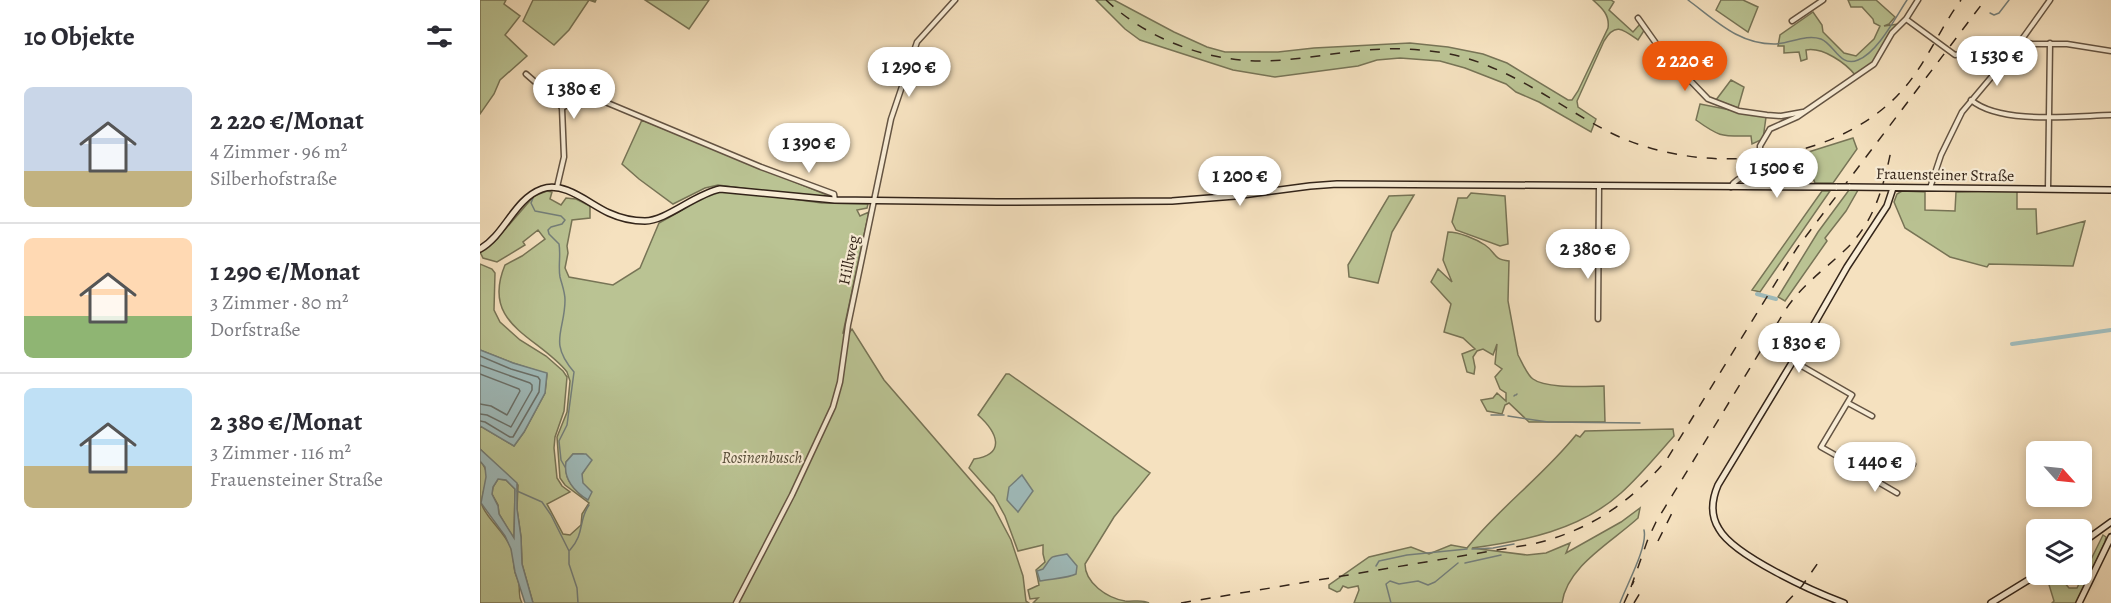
<!DOCTYPE html>
<html lang="de">
<head>
<meta charset="utf-8">
<style>
	:root { --surface:#fff; --page:#f7f7f7; --text:#2b2b33; --muted:#7c7c81; --line:#e1e1e2; --accent:#ea580c }
	body { margin:0; font-family:Alegreya,serif; background:var(--page); color:var(--text); height:100vh; display:flex; flex-direction:column; font-size:22px; white-space:nowrap }
	* { box-sizing:border-box; margin:0 }
	p { font-size:20px; color:var(--muted) }
	.icon { flex:none; width:33px; height:33px; fill:none; stroke:currentColor; stroke-width:2; stroke-linecap:round; stroke-linejoin:round }
	.map { position:relative; flex:1; overflow:hidden }
	.panel { display:flex; flex-direction:column; background:var(--surface); width:480px }
	.panel>* { flex:none }
	.needle { width:39px; rotate:117deg }
	.buttons { position:absolute; left:1546px; top:441px; display:grid; gap:12px }
	.buttons a { display:grid; place-items:center; width:66px; height:66px; border-radius:9px; background:var(--surface); box-shadow:0 3px 9px #0003; font-size:30px }
	.price { position:absolute; translate:-50% -51px; padding:0 14px; border-radius:21px; background:#fff; color:#222; font-size:20px; line-height:39px; filter:drop-shadow(0 2px 3px #0008) }
	.price::after { content:''; position:absolute; left:50%; top:36px; width:18px; height:14px; margin-left:-9px; background:inherit; clip-path:polygon(0 0,100% 0,50% 100%) }
	.price.selected { background:var(--accent); color:#fff }
	ul { padding:0; list-style:none }
	li { display:flex; align-items:center; gap:18px; height:150px; padding:0 24px }
	li+li { border-top:2px solid var(--line) }
	li span { display:grid; place-items:center; flex:none; width:168px; height:120px; border-radius:9px; color:#555 }
	li>.icon { margin-inline-start:auto }
	span .icon { width:72px; height:72px; fill:#fffc; stroke-width:1 }
	li b { font-size:26px }
	h2 { display:flex; justify-content:space-between; align-items:center; height:72px; padding:0 24px; font-size:26px }
	main { display:flex; flex:1; min-height:0 }
	.map>svg:first-child { display:block }
	.green { fill:#bac393; stroke:#777456; stroke-width:1.5; fill-rule:evenodd }
	.water { fill:#9fbbbb; stroke:#747f7b; stroke-width:1.5; fill-rule:evenodd }
	.lines { fill:none; stroke-linecap:round; stroke-linejoin:round }
	.shore { stroke:#6a706a; stroke-width:1.5 }
	.stream { stroke:#747f7b; stroke-width:1.5 }
	.canal { stroke:#9fbbbb; stroke-width:4 }
	.minor-casing { stroke:#645443; stroke-width:7 }
	.secondary-casing { stroke:#34251a; stroke-width:8 }
	.minor { stroke:#f8ecd5; stroke-width:4 }
	.secondary { stroke:#f8ecd5; stroke-width:5 }
	.rail { stroke:#34251a; stroke-width:1.5; stroke-dasharray:10 10; stroke-linecap:butt }
	.secondary-bridge-casing { stroke:#34251a; stroke-width:8; stroke-linecap:butt }
	.secondary-bridge { stroke:#f8ecd5; stroke-width:5 }
	.labels { text-anchor:middle; dominant-baseline:central; stroke-width:4.5; stroke-linejoin:round; paint-order:stroke }
	.street-label { font-size:16px; fill:#34251a; stroke:#f8ecd5 }
	.park-label { font-size:16px; font-style:italic; fill:#564c38; stroke:#f8ecd5 }
</style>
</head>
<body>
<main>
<section class="panel">
<h2>10 Objekte<svg class="icon" aria-label="filters" viewBox="0 0 24 24"><path d="M4 7h16M4 17h16"/><circle cx="9" cy="7" r="2"/><circle cx="15" cy="17" r="2"/></svg></h2>
<ul>
<li><span style="background:linear-gradient(#c9d6e8 70%,#c2b280 0)"><svg class="icon" aria-label="home" viewBox="0 0 24 24"><path d="M3 11l9-7 9 7M6 9v11h12V9"/></svg></span><div><b>2 220 €/Monat</b><p>4 Zimmer · 96 m²</p><p>Silberhofstraße</p></div></li>
<li><span style="background:linear-gradient(#ffd9b3 65%,#8fb573 0)"><svg class="icon" aria-label="home" viewBox="0 0 24 24"><path d="M3 11l9-7 9 7M6 9v11h12V9"/></svg></span><div><b>1 290 €/Monat</b><p>3 Zimmer · 80 m²</p><p>Dorfstraße</p></div></li>
<li><span style="background:linear-gradient(#bfe0f5 65%,#c2b280 0)"><svg class="icon" aria-label="home" viewBox="0 0 24 24"><path d="M3 11l9-7 9 7M6 9v11h12V9"/></svg></span><div><b>2 380 €/Monat</b><p>3 Zimmer · 116 m²</p><p>Frauensteiner Straße</p></div></li>
</ul>
</section>
<div class="map">
<svg width="1631" height="603" viewBox="0 0 1631 603">
	<rect width="100%" height="100%" fill="#f5e1bf"/>
	<filter id="stains"><feTurbulence type="fractalNoise" baseFrequency=".00333" numOctaves="4"/><feColorMatrix values="0 0 0 0 .2 0 0 0 0 .09 0 0 0 0 .02 0 0 0 .5 -.17"/></filter>
	<radialGradient id="worn" r=".72"><stop offset=".6" stop-color="#630" stop-opacity="0"/><stop offset="1" stop-color="#630" stop-opacity=".3"/></radialGradient>
	<path class="green" d="M0 0H26L24 4 40 16 25 35 47 56 20 80 14 94 0 114Z
		M53 0H116L115 2 109 0 89 30 74 45 43 21Z
		M165 0H229L209 29Z
		M616 0H634L694 32 727 47 745 52H798L834 48 930 43 968 47 1003 54 1027 63 1088 100H1092L1098 91 1128 28C1130 15 1122 8 1113 0H1131L1134 2 1129 10 1153 32 1161 23 1165 29 1158 40C1143 29 1135 22 1124 41L1097 101 1098 107 1116 119 1111 132 1059 102 1036 92 1026 84 985 68 960 61 920 58 897 60 878 66 795 77 753 70 660 40 645 29Z
		M1241 0H1263L1278 7 1268 32 1236 10Z
		M1368 0H1396L1415 17 1409 24 1404 26 1419 24 1394 64 1376 76C1366 63 1343 47 1326 50L1327 59 1321 61 1319 52 1304 53V46H1298L1300 35 1333 12 1342 25 1343 32 1364 53 1376 56 1394 39 1400 26 1394 23 1393 19 1382 7H1371Z
		M1251 80 1264 87 1258 108 1236 100Z
		M1220 104 1286 117 1283 139 1272 144 1271 136C1242 136 1241 138 1216 120Z
		M162 120 352 197 314 195 238 185 225 188 193 204 159 179 142 164Z
		M1373 138 1377 149 1353 183H1335L1329 168 1315 167 1306 159Z
		M1369 190H1378L1366 211 1345 238 1347 241 1305 301 1298 297 1338 232Z
		M1537 190V209H1556L1557 234 1605 221 1593 266 1509 264 1507 267 1470 257 1425 228 1414 202 1417 194 1422 191 1445 192V210L1475 211 1476 192Z
		M67 191 72 192 70 199 81 205 86 198 96 199 110 206V218L92 220 87 246 88 253 85 268 89 277 133 285 160 268 179 223 202 210 217 199 234 192 251 191 342 203 388 204 387 208 377 210 380 216 389 212 363 333H369L372 329 404 380 513 506 531 540 543 576 546 601 549 603H53L42 564 41 537 37 509 38 485 0 449V426L34 446 44 432 65 393 67 374 33 363 0 350V264L12 269 15 273 14 310 20 322 40 340 66 356 83 371 87 377 84 411 75 437 74 448 77 478 82 486 90 492 67 504 83 534 90 535 101 525 102 514 109 503 85 485 80 478 77 437 87 412 90 381 87 372C58 336 0 325 25 265L42 256 65 239 58 230 43 242 45 245 17 262 3 258 0 252 15 241 54 196ZM93 454H103L105 469 102 474V496C91 486 84 477 86 462Z
		M1342 191H1350L1280 292 1272 290Z
		M991 193 1025 196 1028 244 1020 246 976 230 972 222 978 198H987Z
		M934 195 912 232 898 283 869 277 868 265 909 196Z
		M968 232C979 232 996 239 1005 245 1017 253 1012 259 1029 261L1028 301 1038 355C1042 362 1047 375 1053 379 1066 389 1107 386 1124 386L1125 422H1049L1029 403 1025 405 1022 414 1007 411 1001 400 1013 398 1017 393 1026 401V393L1020 389 1015 377 1022 369 1015 364 1017 344 1013 355 1003 349 997 351 993 357 995 367 994 374 987 372 982 354 995 349 983 338 964 332 971 304 951 282 958 269 972 282 963 260Z
		M526 374H529L670 473 634 517 605 564C605 583 627 598 645 601 653 602 661 599 669 603H553L558 598 550 599 548 590 559 585 556 570 565 562 563 554V545L538 551 525 516 514 496 489 468 494 459C527 454 517 432 498 415Z
		M1193 429 1194 436C1177 455 1160 476 1141 493 1100 530 1044 541 992 548L1047 555 1066 553 1090 543 1086 553 1141 522 1160 508 1158 518C1132 542 1087 566 1082 603H874L879 590 878 586 868 588 863 586 860 591 857 592 849 588V585L889 557 931 547 949 554 971 545 987 548C1020 507 1063 476 1096 435L1100 437 1105 431Z
		M0 461C15 477 0 489 2 505 6 518 25 532 31 548 34 556 33 564 35 572 36 576 39 581 39 585 40 592 38 596 42 603H0Z
		M18 479 26 480 35 489 34 539 19 514 18 505 12 494 13 487Z
		M1623 535 1626 537 1625 542 1597 603H1572L1574 601 1566 575H1578L1589 588H1597Z"/>
	<path class="water" d="M0 350 33 363 67 373 65 393 44 432 34 446 0 426Z
		M0 449 37 483V509L41 537 42 564 53 603H45L35 572 31 549 25 536 1 503 6 477 5 467 0 461ZM18 479 26 480 35 489 34 538 19 514 18 506 12 494 13 487Z
		M93 454H106L112 460 102 474 103 483 112 492 108 500C94 491 83 479 86 462Z
		M542 475 553 491 538 512 527 500 529 487Z
		M587 554 597 566 596 574C589 578 569 579 560 581L557 571 563 569C574 554 568 558 587 554Z"/>
	<g class="lines">
		<path class="shore" d="M0 356 31 369 58 377 60 380 59 392 33 437H30L5 422 0 421
			M0 365 50 383 52 385V390L31 427 7 415 0 414
			M0 374 39 389 40 391 27 415 11 406 0 404"/>
		<path class="stream" d="M1208 0C1235 20 1259 45 1296 44 1311 43 1326 34 1341 39 1354 44 1360 68 1378 60 1398 52 1415 18 1427 0
			M1510 13 1514 15 1519 13 1529 0
			M53 198 51 203 55 211 81 216 85 220 82 224 71 227 68 230 69 234 79 244C81 255 78 266 80 277 82 285 85 292 85 300 85 331 68 342 94 372L87 425 79 441 81 460 85 467
			M1036 395 1037 394
			M1034 396 1035 395
			M1011 415H1024
			M1028 416 1068 422 1160 423
			M37 491 62 502 71 515 89 551V564L97 588 98 603
			M992 549 1013 548 1034 544
			M90 550C105 533 98 521 109 505
			M985 563 1021 555
			M896 566 899 561 927 555 987 549
			M911 603 906 584 910 581 919 584 938 581 948 585 955 582 978 563
			M1140 603C1146 586 1168 547 1164 530"/>
		<path class="canal" d="M1277 294 1296 299
			M1532 344 1631 330"/>
		<defs>
			<path id="minor" d="M1158 18 1180 49 1228 99 1259 111 1287 115 1301 116 1323 112
				M1426 19 1475 55 1524 47 1535 49
				M1312 21 1343 0
				M1541 41 1552 44H1587L1631 51
				M46 74 78 102 82 108 84 157 77 187
				M1491 100C1521 125 1593 116 1631 115
				M82 108 89 104 118 99 281 167 354 194 355 200
				M1251 187C1257 175 1272 177 1280 167V146L1290 129 1317 117 1394 64 1412 33 1426 19 1438 0
				M1450 188 1461 155 1482 112 1535 49 1570 0
				M1568 189 1570 43
				M1118 319 1119 186
				M1313 361 1372 395 1341 447 1389 474 1393 479 1417 493
				M1368 403 1392 416
				M1389 474 1433 464
				M256 603 312 495 353 407 360 382 368 325 411 119 437 42 475 0"/>
			<path id="secondary" d="M1369 187 1631 190
				M0 249C25 235 34 199 62 189 85 181 109 204 129 213 140 218 153 221 165 221 186 221 215 194 240 189L355 200 517 202 692 201 755 196 830 186 857 184 1357 187
				M1602 543 1631 522
				M1364 603C1334 592 1254 556 1239 529 1230 515 1232 499 1238 485L1313 361 1367 267 1407 206 1413 188
				M1511 603 1558 574
				M1599 603 1631 537"/>
		</defs>
		<use href="#minor" class="minor-casing"/>
		<use href="#secondary" class="secondary-casing"/>
		<use href="#minor" class="minor"/>
		<use href="#secondary" class="secondary"/>
		<path class="rail" d="M626 0C665 37 720 59 775 61 818 62 861 50 904 49 922 48 940 50 958 52 1022 61 1072 102 1127 131 1214 176 1346 168 1417 96 1444 69 1458 31 1481 0
			M1178 541 1194 509
			M1151 587 1168 539 1176 522 1306 309C1322 285 1344 270 1365 250 1395 222 1404 185 1412 146
			M701 603 1053 544C1108 531 1151 503 1187 459L1317 248 1505 0
			M1144 603 1154 581
			M1154 603 1163 588
			M1306 603 1322 586 1342 557"/>
		<defs>
			<path id="secondary-bridge" d="M1357 187H1369"/>
		</defs>
		<use href="#secondary-bridge" class="secondary-bridge-casing"/>
		<use href="#secondary-bridge" class="secondary-bridge"/>
	</g>
	<g class="labels">
		<g class="street-label">
			<text transform="translate(1465 175) rotate(1)">Frauensteiner Straße</text>
			<text transform="translate(369 260) rotate(-78)">Hillweg</text>
		</g>
		<g class="park-label">
			<text x="282" y="458">Rosinenbusch</text>
		</g>
	</g>
	<rect width="100%" height="100%" filter="url(#stains)"/>
	<rect width="100%" height="100%" fill="url(#worn)"/>
</svg>
<div class="buttons">
<a><svg class="needle" viewBox="-14 -14 28 28"><path d="M0-13l5 13h-10z" fill="#e53935"/><path d="M0 13l5-13h-10z" fill="#7c7c81"/></svg></a>
<a><svg class="icon" aria-label="layers" viewBox="0 0 24 24"><path d="M12 4l9 5-9 5-9-5zM3 14l9 5 9-5"/></svg></a>
</div>
<b class="price" style="left:1517px;top:87px">1 530 €</b>
<b class="price selected" style="left:1205px;top:92px">2 220 €</b>
<b class="price" style="left:429px;top:98px">1 290 €</b>
<b class="price" style="left:94px;top:120px">1 380 €</b>
<b class="price" style="left:329px;top:174px">1 390 €</b>
<b class="price" style="left:1297px;top:199px">1 500 €</b>
<b class="price" style="left:760px;top:207px">1 200 €</b>
<b class="price" style="left:1108px;top:280px">2 380 €</b>
<b class="price" style="left:1319px;top:374px">1 830 €</b>
<b class="price" style="left:1395px;top:493px">1 440 €</b>
</div>
</main>
</body>
</html>
